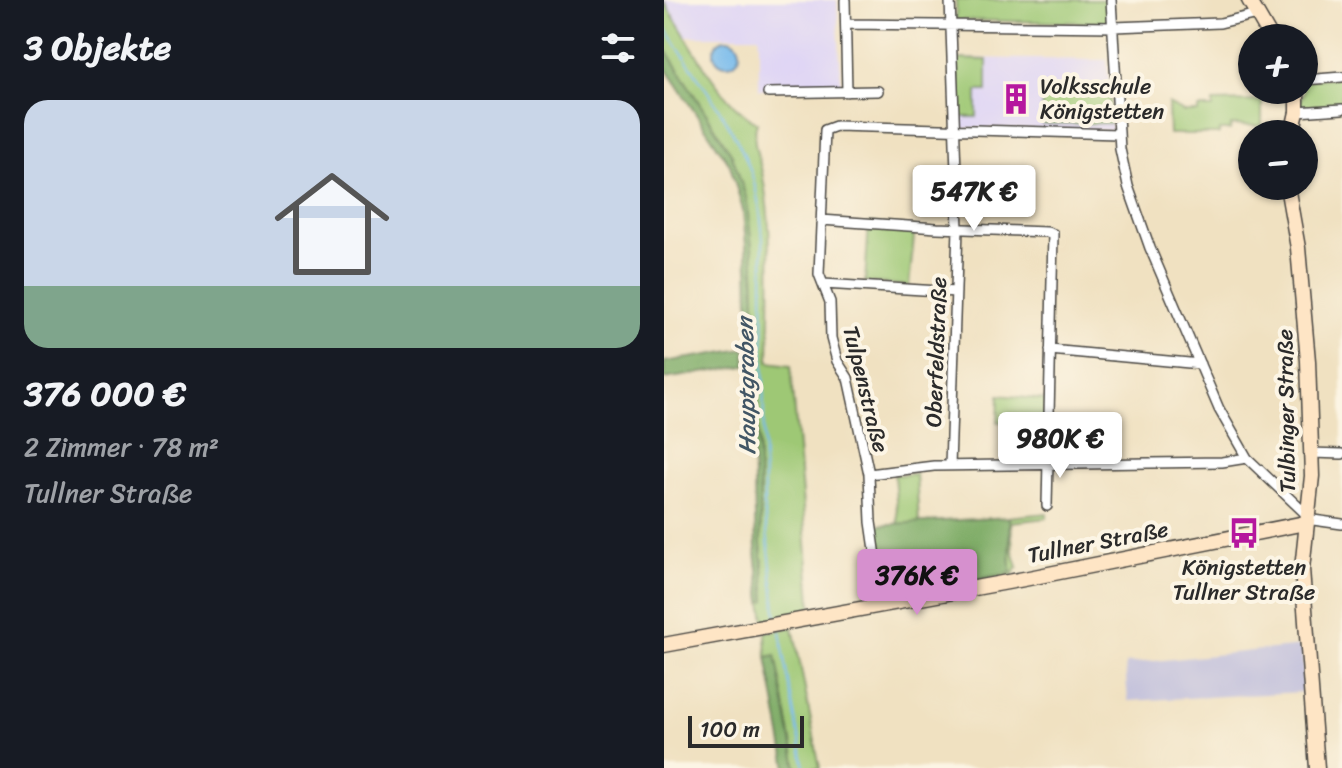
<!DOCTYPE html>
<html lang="de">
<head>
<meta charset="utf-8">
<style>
	:root { --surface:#171b24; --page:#20242c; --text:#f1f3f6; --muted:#9ea1a6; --line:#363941; --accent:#d690ce }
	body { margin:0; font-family:Sriracha,sans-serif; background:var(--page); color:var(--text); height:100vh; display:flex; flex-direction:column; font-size:30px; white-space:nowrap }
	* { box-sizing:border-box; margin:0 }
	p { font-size:26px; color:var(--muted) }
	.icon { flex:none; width:44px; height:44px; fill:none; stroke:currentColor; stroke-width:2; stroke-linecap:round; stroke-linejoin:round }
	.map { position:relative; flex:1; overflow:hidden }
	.side { display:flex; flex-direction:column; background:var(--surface); width:664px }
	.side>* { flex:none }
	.tools { position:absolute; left:574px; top:24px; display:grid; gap:16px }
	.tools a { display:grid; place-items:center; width:80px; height:80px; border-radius:50%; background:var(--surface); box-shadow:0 2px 6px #0004; font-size:40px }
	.scale { position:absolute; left:24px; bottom:20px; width:116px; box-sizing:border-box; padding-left:8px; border:4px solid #2b2b2b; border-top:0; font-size:22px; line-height:28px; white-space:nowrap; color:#2b2b2b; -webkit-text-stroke:6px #fcf5e5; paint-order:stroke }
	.price { position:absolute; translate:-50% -68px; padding:0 18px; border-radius:8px; background:#fff; color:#222; font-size:26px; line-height:52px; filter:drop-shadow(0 2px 4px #0008) }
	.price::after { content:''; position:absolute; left:50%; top:48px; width:24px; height:18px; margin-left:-12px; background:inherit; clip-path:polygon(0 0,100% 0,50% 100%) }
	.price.selected { background:var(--accent); color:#111 }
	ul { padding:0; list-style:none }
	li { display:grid; align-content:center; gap:16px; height:424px; padding:0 24px }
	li+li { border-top:2px solid var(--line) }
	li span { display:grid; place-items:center; height:248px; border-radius:24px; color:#555 }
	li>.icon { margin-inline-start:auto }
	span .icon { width:144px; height:144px; fill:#fffc; stroke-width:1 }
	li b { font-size:34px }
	h2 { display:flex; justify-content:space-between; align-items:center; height:96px; padding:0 24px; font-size:34px }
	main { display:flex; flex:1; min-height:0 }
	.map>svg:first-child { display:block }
	.built { fill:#dfd5f5 }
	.industrial { fill:#c3c1db }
	.green { fill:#9ec874; stroke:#647a50; stroke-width:2 }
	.forest { fill:#7eac66; stroke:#546c48; stroke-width:2 }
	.water { fill:#76baec; stroke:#50728c; stroke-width:2 }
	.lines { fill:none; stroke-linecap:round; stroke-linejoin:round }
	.stream { stroke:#76baec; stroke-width:2 }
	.street-casing { stroke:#494642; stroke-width:12 }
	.secondary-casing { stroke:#494642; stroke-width:17 }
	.street { stroke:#fff; stroke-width:9 }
	.secondary { stroke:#fee5c5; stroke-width:14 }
	.labels { text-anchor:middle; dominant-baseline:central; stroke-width:8; stroke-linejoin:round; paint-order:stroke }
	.poi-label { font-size:22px; fill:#2b2b2b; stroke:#fcf5e5; text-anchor:start }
	.street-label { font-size:22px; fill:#2b2b2b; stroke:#fcf5e5 }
	.water-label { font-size:24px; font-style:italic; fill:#425665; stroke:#fcf5e5 }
</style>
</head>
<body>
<main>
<section class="side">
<h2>3 Objekte<svg class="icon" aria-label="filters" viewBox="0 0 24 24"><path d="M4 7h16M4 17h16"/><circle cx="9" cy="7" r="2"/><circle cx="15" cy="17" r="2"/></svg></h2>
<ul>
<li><span style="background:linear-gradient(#c9d6e8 75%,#7fa58c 0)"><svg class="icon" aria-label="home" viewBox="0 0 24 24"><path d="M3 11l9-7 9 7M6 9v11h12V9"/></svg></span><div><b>376 000 €</b><p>2 Zimmer · 78 m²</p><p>Tullner Straße</p></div></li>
</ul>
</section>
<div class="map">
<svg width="678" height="768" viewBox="0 0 678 768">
	<rect width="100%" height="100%" fill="#fcf5e5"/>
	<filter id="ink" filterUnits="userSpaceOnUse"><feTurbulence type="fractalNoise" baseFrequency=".0125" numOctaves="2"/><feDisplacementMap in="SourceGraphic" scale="16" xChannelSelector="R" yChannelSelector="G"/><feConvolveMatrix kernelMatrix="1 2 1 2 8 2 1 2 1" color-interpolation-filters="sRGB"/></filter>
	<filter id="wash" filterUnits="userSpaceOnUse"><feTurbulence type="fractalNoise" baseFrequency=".006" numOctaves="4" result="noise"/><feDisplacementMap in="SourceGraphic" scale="32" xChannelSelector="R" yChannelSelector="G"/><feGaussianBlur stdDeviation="1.8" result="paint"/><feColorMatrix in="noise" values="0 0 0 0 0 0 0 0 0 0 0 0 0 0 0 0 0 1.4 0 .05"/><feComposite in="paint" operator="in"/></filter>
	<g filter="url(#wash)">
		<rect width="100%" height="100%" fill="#f0e1c1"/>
		<path class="built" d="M0 0H173L177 83 173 89H95V36H23Z
			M287 58 443 60 448 130 292 128Z"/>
		<path class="industrial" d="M638 646 640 692 464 701 461 664Z"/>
		<path class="green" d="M292 0H443V23L292 20Z
			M0 2C26 39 53 101 93 123 86 141 96 159 99 177 110 235 106 303 105 362L127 365 148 614 101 621 98 602 102 600 97 544 90 264 82 198 68 155 0 47Z
			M292 59 323 60V91H313V117H297Z
			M678 77V109L633 112 640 90V80Z
			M378 94 446 96 447 123 378 124Z
			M598 101V126L567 125 566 130H555V134H505L504 104 520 112H534V108H549V102Z
			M205 223 251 227 245 286 201 282Z
			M335 395 382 400V424L334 422Z
			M388 420 413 423 410 459 387 458Z
			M252 474 255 523 234 524 230 475Z
			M383 513V518L347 522 349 551 354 567 347 577 222 600 221 595 347 573 345 517Z
			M129 627 156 768H133L112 656 103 657 102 632Z"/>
		<path class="forest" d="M0 47 68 155 82 197 90 264 97 544 102 601 98 602 92 553 84 269 79 211 66 165 0 66Z
			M81 349 82 366 0 379V362Z
			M345 517 347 573 221 595 211 525Z
			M112 655 133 768H123L103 657Z"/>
		<path class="water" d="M50 52a13 13 0 1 1 26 0a13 13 0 1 1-26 0Z"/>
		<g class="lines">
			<path class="stream" d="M0 25C26 68 60 110 81 157 93 183 97 213 99 241L100 507 113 618
				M116 632 141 768"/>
		</g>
	</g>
	<g filter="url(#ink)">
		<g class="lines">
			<defs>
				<path id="street" d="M181 0 183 92
					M286 0 294 229 286 466
					M447 0 456 149 464 186 486 248 555 409 583 458 643 515
					M182 24 450 27 556 23 593 14
					M640 80 678 77
					M104 93 214 91
					M633 112 678 109
					M157 220 273 228 383 232 389 234 383 506
					M159 284 292 292
					M386 350 536 364
					M647 453 678 454
					M205 474 270 466 558 462 583 458
					M642 519 678 524
					M219 605 207 522 205 474 184 378 173 361 167 338 166 302 155 274 161 130 172 126 454 134"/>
				<path id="secondary" d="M585 0 607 38
					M628 134 633 112V90
					M623 186 634 248 644 361 648 476 638 569 653 768
					M0 645 360 579 641 523"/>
			</defs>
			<use href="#street" class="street-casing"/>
			<use href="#secondary" class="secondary-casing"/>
			<use href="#street" class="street"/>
			<use href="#secondary" class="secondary"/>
		</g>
	</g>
	<defs>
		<symbol id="building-bare" viewBox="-9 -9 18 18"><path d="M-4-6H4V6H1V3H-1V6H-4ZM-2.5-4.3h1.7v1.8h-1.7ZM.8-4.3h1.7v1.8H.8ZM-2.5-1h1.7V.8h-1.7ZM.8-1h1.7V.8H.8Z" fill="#b5179e" stroke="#fcf5e5" stroke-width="2.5" paint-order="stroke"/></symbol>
		<symbol id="bus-bare" viewBox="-9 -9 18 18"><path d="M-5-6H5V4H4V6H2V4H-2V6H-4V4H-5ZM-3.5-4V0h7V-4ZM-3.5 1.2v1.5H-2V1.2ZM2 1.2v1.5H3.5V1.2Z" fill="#b5179e" stroke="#fcf5e5" stroke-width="2.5" paint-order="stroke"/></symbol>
	</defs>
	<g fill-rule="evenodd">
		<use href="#building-bare" x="330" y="77" width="44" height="44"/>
		<use href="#bus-bare" x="558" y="511" width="44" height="44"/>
	</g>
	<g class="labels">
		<g class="poi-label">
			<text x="376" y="86">Volksschule<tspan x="376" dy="25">Königstetten</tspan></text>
			<text x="580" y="567" text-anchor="middle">Königstetten<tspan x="580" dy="25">Tullner Straße</tspan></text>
		</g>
		<g class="street-label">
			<text transform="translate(272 352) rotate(-88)">Oberfeldstraße</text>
			<text transform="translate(202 389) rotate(76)">Tulpenstraße</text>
			<text transform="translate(622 411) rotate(-91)">Tulbinger Straße</text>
			<text transform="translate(434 542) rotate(-11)">Tullner Straße</text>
		</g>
		<g class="water-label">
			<text transform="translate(82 386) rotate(-91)">Hauptgraben</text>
		</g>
	</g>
</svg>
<div class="tools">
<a>+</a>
<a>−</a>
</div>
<div class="scale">100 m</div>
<b class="price" style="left:310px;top:233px">547K €</b>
<b class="price" style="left:396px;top:480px">980K €</b>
<b class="price selected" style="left:253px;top:617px">376K €</b>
</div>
</main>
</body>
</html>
